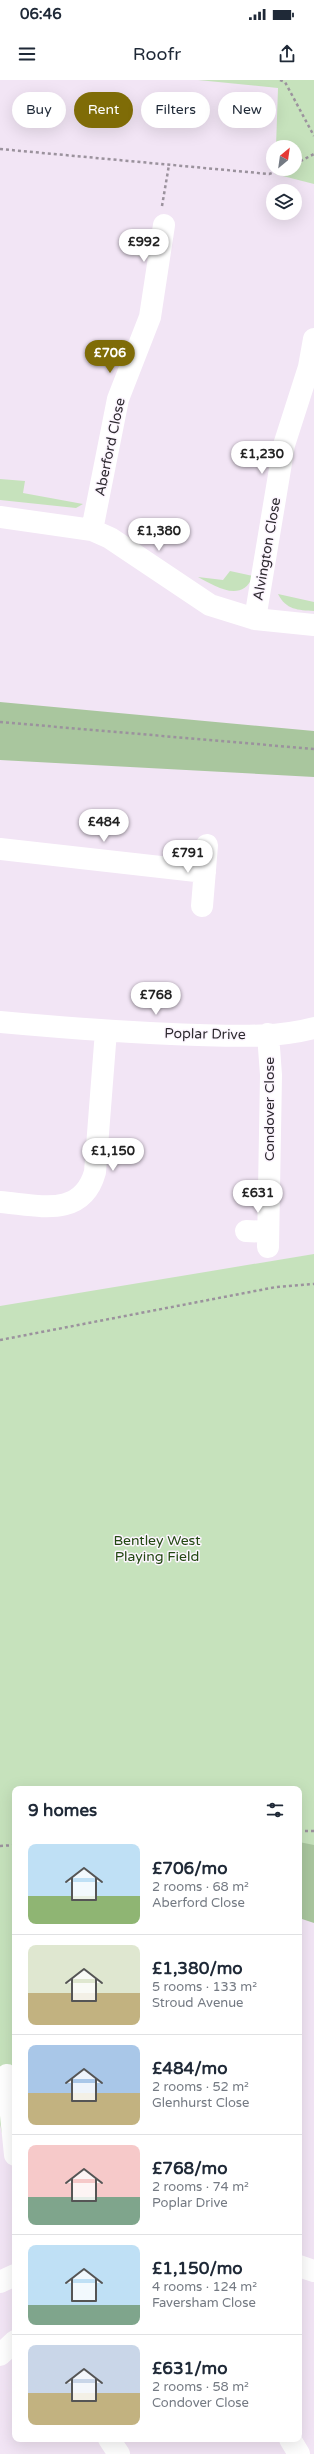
<!DOCTYPE html>
<html lang="en">
<head>
<meta charset="utf-8">
<style>
	:root { --surface:#fff; --page:#f2f2f3; --text:#1f2937; --muted:#747a83; --line:#e0e1e3; --accent:#7f6c07 }
	body { margin:0; font-family:"Varela Round",sans-serif; background:var(--page); color:var(--text); height:100vh; display:flex; flex-direction:column; font-size:15px; white-space:nowrap }
	* { box-sizing:border-box; margin:0 }
	p { font-size:13px; color:var(--muted) }
	.icon { flex:none; width:22px; height:22px; fill:none; stroke:currentColor; stroke-width:2; stroke-linecap:round; stroke-linejoin:round }
	.map { position:relative; flex:1; overflow:hidden }
	.details { position:absolute; left:12px; top:1706px; width:290px; height:656px; display:flex; flex-direction:column; background:var(--surface); border-radius:8px; box-shadow:0 4px 16px #0002 }
	.details>* { flex:none }
	.guide { position:absolute; left:12px; top:12px; width:290px; height:36px; display:flex; gap:8px }
	.needle { width:26px; rotate:29deg }
	.controls { position:absolute; left:266px; top:60px; display:grid; gap:8px }
	.controls a { display:grid; place-items:center; width:36px; height:36px; border-radius:50%; background:var(--surface); box-shadow:0 4px 16px #0002; font-size:20px }
	.price { position:absolute; translate:-50% -34px; padding:0 9px; border-radius:14px; background:#fff; color:#222; font-size:13px; line-height:26px; filter:drop-shadow(0 1px 2px #0008) }
	.price::after { content:''; position:absolute; left:50%; top:24px; width:12px; height:9px; margin-left:-6px; background:inherit; clip-path:polygon(0 0,100% 0,50% 100%) }
	.price.active { background:var(--accent); color:#fff }
	ul { padding:0; list-style:none }
	li { display:flex; align-items:center; gap:12px; height:100px; padding:0 16px }
	li+li { border-top:1px solid var(--line) }
	li span { display:grid; place-items:center; flex:none; width:112px; height:80px; border-radius:8px; color:#555 }
	li>.icon { margin-inline-start:auto }
	span .icon { width:48px; height:48px; fill:#fffc; stroke-width:1 }
	li b { font-size:17px }
	h2 { display:flex; justify-content:space-between; align-items:center; height:48px; padding:0 16px; font-size:17px }
	.chip { padding:0 14px; border-radius:18px; background:var(--surface); box-shadow:0 4px 16px #0002; font-size:14px; line-height:36px }
	.chip.active { background:var(--accent); color:#fff }
	.status { display:flex; justify-content:space-between; align-items:center; height:28px; padding:0 20px; background:var(--surface); direction:ltr }
	.status svg { height:11px; fill:currentColor }
	header { display:flex; justify-content:space-between; align-items:center; height:52px; padding:0 16px; background:var(--surface); font-size:18px; font-weight:600 }
	.map>svg:first-child { display:block }
	.green { fill:#c6e2bc }
	.forest { fill:#a9c69e }
	.lines { fill:none; stroke-linecap:round; stroke-linejoin:round }
	.path { stroke:#9b929d; stroke-width:2.5; stroke-dasharray:3 3; stroke-linecap:butt }
	.minor { stroke:#fff; stroke-width:22 }
	.labels { text-anchor:middle; dominant-baseline:central; stroke-width:3; stroke-linejoin:round; paint-order:stroke }
	.street-label { font-size:14px; fill:#2e2a30; stroke:#fcf5fe }
	.park-label { font-size:14px; fill:#224811; stroke:#fcf5fe }
</style>
</head>
<body>
<div class="status"><b>06:46</b><svg viewBox="0 0 49 12"><path d="M0 12V9h3v3zM5 12V6h3v6zM10 12V3h3v9zM15 12V0h3v12zM26 1h20v11H26zM47 4h2v5h-2z"/></svg></div>
<header><svg class="icon" aria-label="menu" viewBox="0 0 24 24"><path d="M4 6h16M4 12h16M4 18h16"/></svg>Roofr<svg class="icon" aria-label="share" viewBox="0 0 24 24"><path d="M12 15V3M7 8l5-5 5 5M5 13v7h14v-7"/></svg></header>
<div class="map">
<svg width="314" height="2374" viewBox="0 0 314 2374">
	<rect width="100%" height="100%" fill="#f2e5f5"/>
	<path class="green" d="M198 0H314V104L275 94V89H295V67H276L278 8Z
		M0 399 25 401 23 413 83 424 76 428 0 420Z
		M230 491 253 496C242 524 215 506 198 497L223 500Z
		M278 514 314 522V531C298 530 286 530 278 514Z
		M314 1174V1813L299 1809V1709H15V2070L6 2072 0 2044V1226Z"/>
	<path class="forest" d="M0 622 314 651V697L0 680Z
		M299 1762 314 1765V1843L299 1838Z"/>
	<g class="lines">
		<path class="path" d="M280 0 285 2 314 56
			M0 69 269 94 285 89
			M295 84 314 74
			M162 126 169 85
			M0 642 314 669
			M0 1260 276 1207 314 1204
			M299 1751H314
			M0 1766 15 1765"/>
		<path class="minor" d="M134 164 160 169
			M0 437 92 450 110 458 210 525 255 539 314 545
			M92 450 118 319 150 237 164 145
			M255 539 284 365 309 287 314 259
			M0 769 205 792
			M202 826 207 765
			M0 942C66 948 132 953 198 955 236 956 277 958 314 948
			M0 1122C38 1125 82 1139 95 1092L106 951
			M246 1151 268 1152
			M268 1167 271 995 268 954
			M7 1995 15 2075
			M299 2186 314 2191
			M0 2202 15 2195
			M0 2275 15 2261
			M109 2359 119 2374
			M290 2359 299 2374"/>
	</g>
	<g class="labels">
		<g class="street-label">
			<text transform="translate(110 367) rotate(-78)">Aberford Close</text>
			<text transform="translate(267 469) rotate(-80)">Alvington Close</text>
			<text transform="translate(205 954) rotate(1)">Poplar Drive</text>
			<text transform="translate(269 1029) rotate(-90)">Condover Close</text>
		</g>
		<g class="park-label">
			<text x="157" y="1460">Bentley West<tspan x="157" dy="16">Playing Field</tspan></text>
		</g>
	</g>
</svg>
<div class="controls">
<a><svg class="needle" viewBox="-14 -14 28 28"><path d="M0-13l5 13h-10z" fill="#e53935"/><path d="M0 13l5-13h-10z" fill="#747a83"/></svg></a>
<a><svg class="icon" aria-label="layers" viewBox="0 0 24 24"><path d="M12 4l9 5-9 5-9-5zM3 14l9 5 9-5"/></svg></a>
</div>
<b class="price" style="left:144px;top:183px">£992</b>
<b class="price active" style="left:110px;top:294px">£706</b>
<b class="price" style="left:262px;top:395px">£1,230</b>
<b class="price" style="left:159px;top:472px">£1,380</b>
<b class="price" style="left:104px;top:763px">£484</b>
<b class="price" style="left:188px;top:794px">£791</b>
<b class="price" style="left:156px;top:936px">£768</b>
<b class="price" style="left:113px;top:1092px">£1,150</b>
<b class="price" style="left:258px;top:1134px">£631</b>
<div class="guide">
<a class="chip">Buy</a>
<a class="chip active">Rent</a>
<a class="chip">Filters</a>
<a class="chip">New</a>
</div>
<section class="details">
<h2>9 homes<svg class="icon" aria-label="filters" viewBox="0 0 24 24"><path d="M4 7h16M4 17h16"/><circle cx="9" cy="7" r="2"/><circle cx="15" cy="17" r="2"/></svg></h2>
<ul>
<li><span style="background:linear-gradient(#bfe0f5 65%,#8fb573 0)"><svg class="icon" aria-label="home" viewBox="0 0 24 24"><path d="M3 11l9-7 9 7M6 9v11h12V9"/></svg></span><div><b>£706/mo</b><p>2 rooms · 68 m²</p><p>Aberford Close</p></div></li>
<li><span style="background:linear-gradient(#dfe7d0 60%,#c2b280 0)"><svg class="icon" aria-label="home" viewBox="0 0 24 24"><path d="M3 11l9-7 9 7M6 9v11h12V9"/></svg></span><div><b>£1,380/mo</b><p>5 rooms · 133 m²</p><p>Stroud Avenue</p></div></li>
<li><span style="background:linear-gradient(#a9c7e8 60%,#c2b280 0)"><svg class="icon" aria-label="home" viewBox="0 0 24 24"><path d="M3 11l9-7 9 7M6 9v11h12V9"/></svg></span><div><b>£484/mo</b><p>2 rooms · 52 m²</p><p>Glenhurst Close</p></div></li>
<li><span style="background:linear-gradient(#f6c9c9 65%,#7fa58c 0)"><svg class="icon" aria-label="home" viewBox="0 0 24 24"><path d="M3 11l9-7 9 7M6 9v11h12V9"/></svg></span><div><b>£768/mo</b><p>2 rooms · 74 m²</p><p>Poplar Drive</p></div></li>
<li><span style="background:linear-gradient(#bfe0f5 75%,#7fa58c 0)"><svg class="icon" aria-label="home" viewBox="0 0 24 24"><path d="M3 11l9-7 9 7M6 9v11h12V9"/></svg></span><div><b>£1,150/mo</b><p>4 rooms · 124 m²</p><p>Faversham Close</p></div></li>
<li><span style="background:linear-gradient(#c9d6e8 60%,#c2b280 0)"><svg class="icon" aria-label="home" viewBox="0 0 24 24"><path d="M3 11l9-7 9 7M6 9v11h12V9"/></svg></span><div><b>£631/mo</b><p>2 rooms · 58 m²</p><p>Condover Close</p></div></li>
</ul>
</section>
</div>
</body>
</html>
